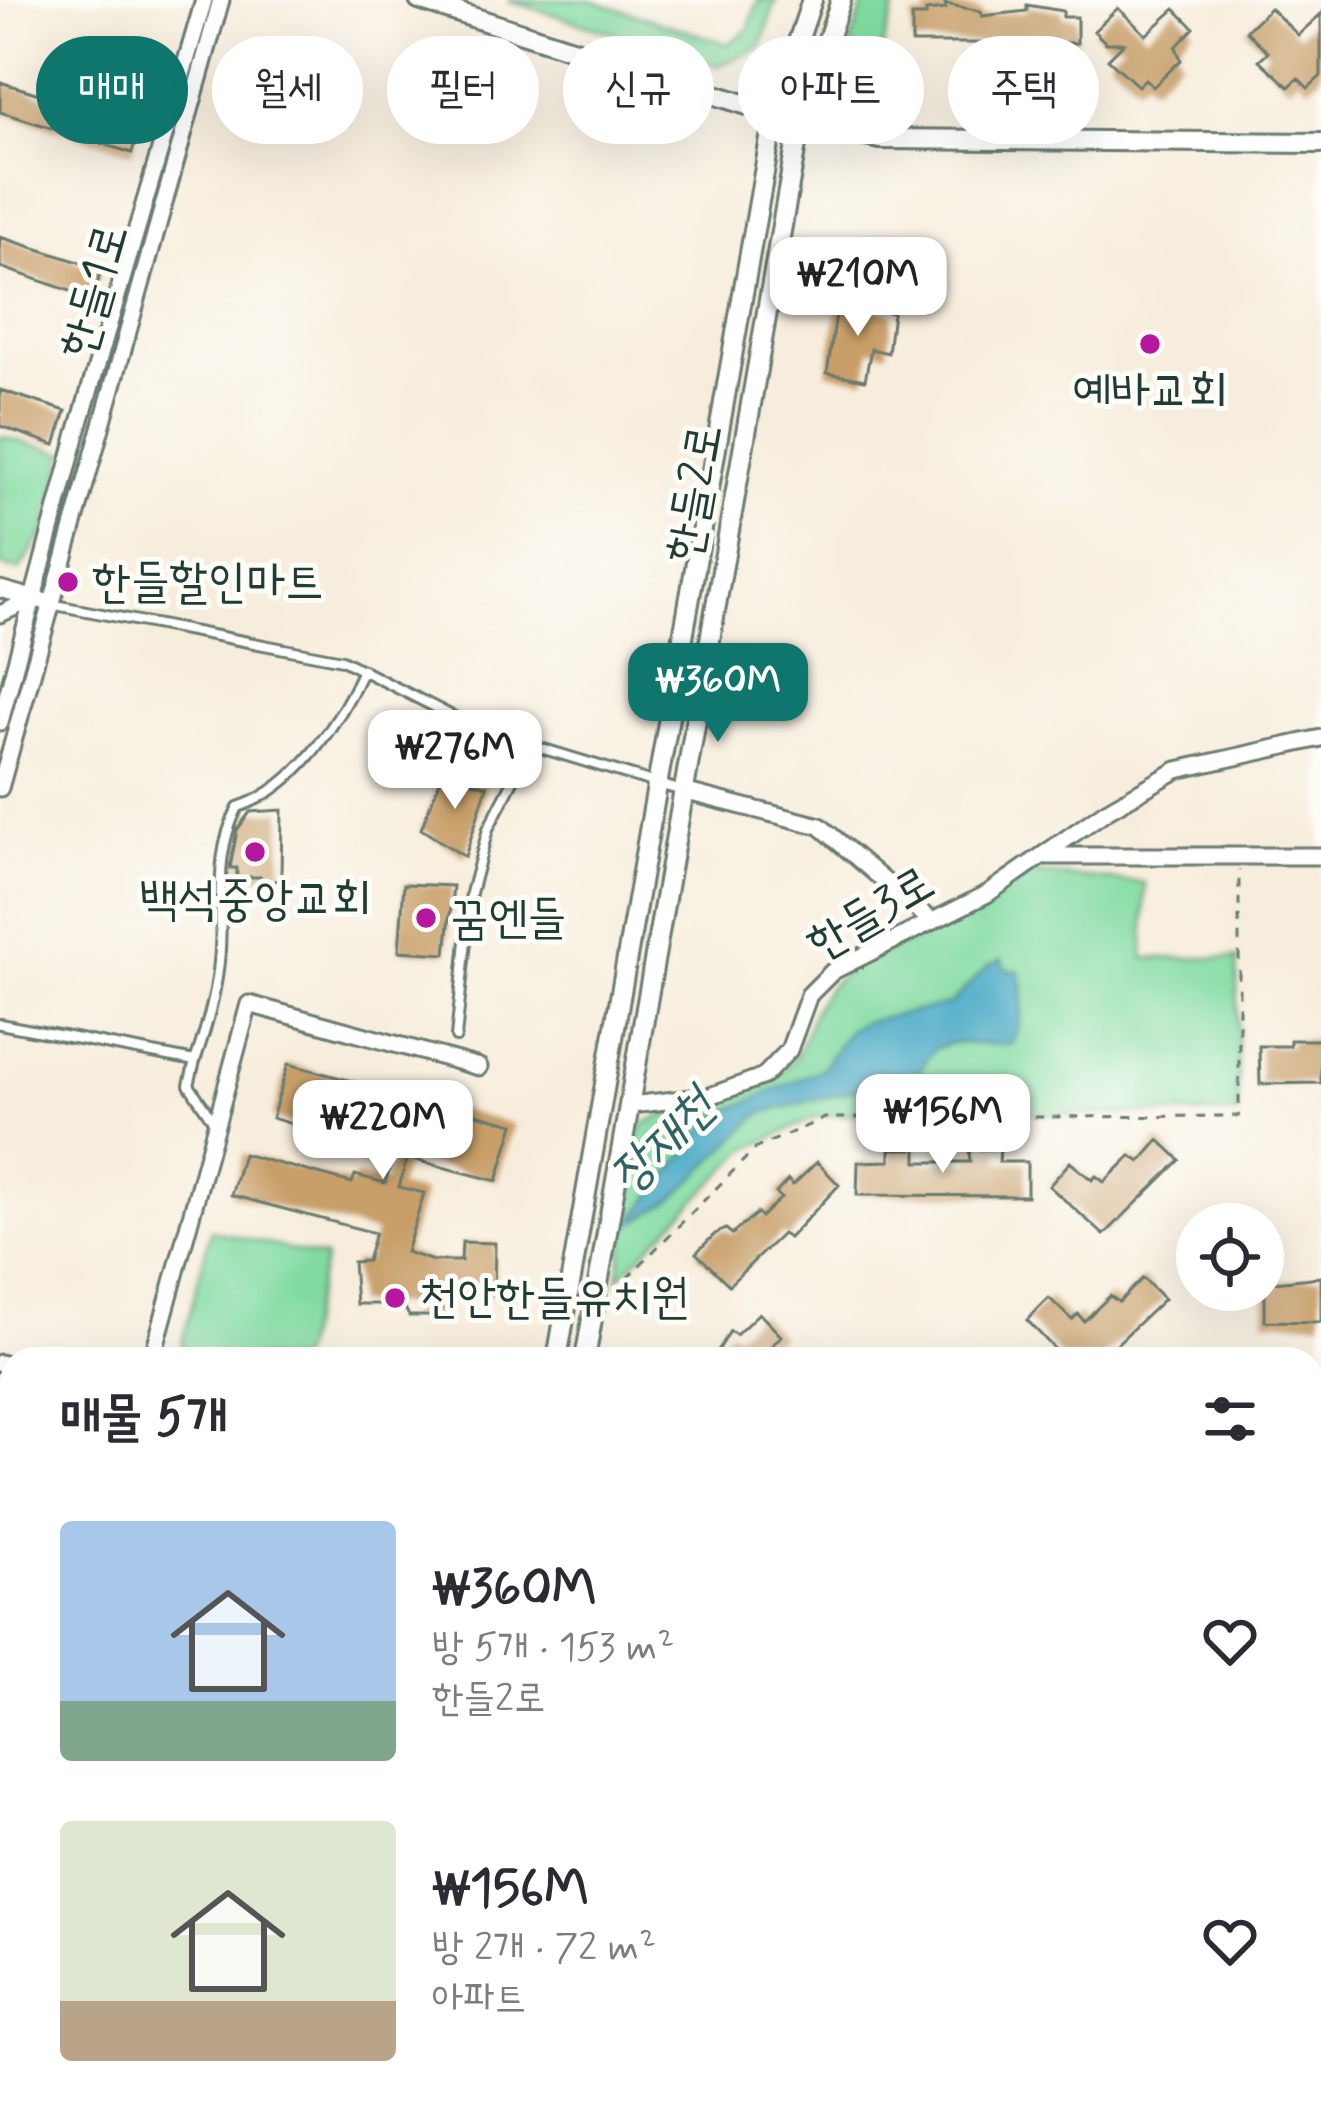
<!DOCTYPE html>
<html lang="ko">
<head>
<meta charset="utf-8">
<style>
	:root { --surface:#fff; --page:#f2f2f3; --text:#2b2b33; --muted:#7c7c81; --accent:#0f766e }
	body { margin:0; font-family:Mynerve,"Poor Story",sans-serif; background:var(--page); color:var(--text); height:100vh; display:flex; flex-direction:column; font-size:45px; white-space:nowrap }
	* { box-sizing:border-box; margin:0 }
	p { font-size:39px; color:var(--muted) }
	.icon { flex:none; width:66px; height:66px; fill:none; stroke:currentColor; stroke-width:2; stroke-linecap:round; stroke-linejoin:round }
	.map { position:relative; flex:1; overflow:hidden }
	.panel { position:absolute; left:0px; top:1347px; width:1323px; height:768px; display:flex; flex-direction:column; background:var(--surface); border-radius:36px 36px 0 0; box-shadow:0 12px 48px #0002 }
	.panel>* { flex:none }
	.top-card { position:absolute; left:36px; top:36px; width:1251px; height:108px; display:flex; gap:24px }
	.tools { position:absolute; left:1176px; top:1203px; display:grid; gap:24px }
	.tools a { display:grid; place-items:center; width:108px; height:108px; border-radius:50%; background:var(--surface); box-shadow:0 12px 48px #0002; font-size:60px }
	.price { position:absolute; translate:-50% -102px; padding:0 27px; border-radius:24px; background:#fff; color:#222; font-size:39px; line-height:78px; filter:drop-shadow(0 3px 6px #0008) }
	.price::after { content:''; position:absolute; left:50%; top:72px; width:36px; height:27px; margin-left:-18px; background:inherit; clip-path:polygon(0 0,100% 0,50% 100%) }
	.price.active { background:var(--accent); color:#fff }
	ul { padding:0; list-style:none }
	li { display:flex; align-items:center; gap:36px; height:300px; padding:0 60px }
	li span { display:grid; place-items:center; flex:none; width:336px; height:240px; border-radius:12px; color:#555 }
	li>.icon { margin-inline-start:auto }
	span .icon { width:144px; height:144px; fill:#fffc; stroke-width:1 }
	li b { font-size:51px }
	h2 { display:flex; justify-content:space-between; align-items:center; height:144px; padding:0 60px; font-size:51px }
	.chip { padding:0 42px; border-radius:54px; background:var(--surface); box-shadow:0 12px 48px #0002; font-size:42px; line-height:108px }
	.chip.active { background:var(--accent); color:#fff }
	.map>svg:first-child { display:block }
	.green { fill:#81dba1; stroke:#508c6a; stroke-width:3 }
	.water { fill:#47a9c6; stroke:#33737d; stroke-width:3 }
	.lines { fill:none; stroke-linecap:round; stroke-linejoin:round }
	.stream { stroke:#47a9c6; stroke-width:6 }
	.building { fill:#c89f69 }
	.service-casing { stroke:#6b7b6f; stroke-width:14 }
	.minor-casing { stroke:#6b7b6f; stroke-width:21 }
	.tertiary-casing { stroke:#6b7b6f; stroke-width:24 }
	.secondary-casing { stroke:#6b7b6f; stroke-width:27 }
	.path { stroke:#6b7b6f; stroke-width:3; stroke-dasharray:9 9; stroke-linecap:butt }
	.service { stroke:#fff; stroke-width:8 }
	.minor { stroke:#fff; stroke-width:15 }
	.tertiary { stroke:#fff; stroke-width:18 }
	.secondary { stroke:#fde4d0; stroke-width:21 }
	.poi-dot { fill:#b5179e; stroke:#fdfcf7; stroke-width:4.5 }
	.labels { text-anchor:middle; dominant-baseline:central; stroke-width:10; stroke-linejoin:round; paint-order:stroke }
	.street-label { font-size:48px; fill:#1f3d34; stroke:#fdfcf7 }
	.poi-label { font-size:48px; fill:#1f3d34; stroke:#fdfcf7; text-anchor:start }
	.water-label { font-size:51px; font-style:italic; fill:#2d6367; stroke:#fdfcf7 }
</style>
</head>
<body>
<div class="map">
<svg width="1321" height="2115" viewBox="0 0 1321 2115">
	<rect width="100%" height="100%" fill="#fdfcf7"/>
	<filter id="ink" filterUnits="userSpaceOnUse"><feTurbulence type="fractalNoise" baseFrequency=".00833" numOctaves="2"/><feDisplacementMap in="SourceGraphic" scale="24" xChannelSelector="R" yChannelSelector="G"/><feConvolveMatrix kernelMatrix="1 2 1 2 8 2 1 2 1" color-interpolation-filters="sRGB"/></filter>
	<filter id="wash" filterUnits="userSpaceOnUse"><feTurbulence type="fractalNoise" baseFrequency=".004" numOctaves="4" result="noise"/><feDisplacementMap in="SourceGraphic" scale="48" xChannelSelector="R" yChannelSelector="G"/><feGaussianBlur stdDeviation="2.7" result="paint"/><feColorMatrix in="noise" values="0 0 0 0 0 0 0 0 0 0 0 0 0 0 0 0 0 1.4 0 .05"/><feComposite in="paint" operator="in"/></filter>
	<g filter="url(#wash)">
		<rect width="100%" height="100%" fill="#f7eddc"/>
		<path class="green" d="M507 0H591L728 44 748 30 758 0H776L761 47 718 66Z
			M865 0H897L863 112C829 81 854 38 865 0Z
			M0 436 65 453 45 532 19 570 0 566Z
			M1031 873 1145 883 1144 958H1237L1238 1114 821 1115 746 1150 618 1278 641 1127C651 1113 739 1099 768 1082 815 1055 799 1017 831 985 856 960 897 948 928 934 966 917 998 898 1031 873Z
			M211 1230 325 1258 299 1359H178Z"/>
		<path class="water" d="M1002 960 1007 970 1019 971C1026 997 1023 1021 1011 1045L950 1043 934 1049 910 1084 893 1094 874 1096 857 1089 761 1113 672 1200 628 1226 714 1117 822 1069 849 1030 864 1022 950 1004 988 966Z"/>
		<g class="lines">
			<path class="stream" d="M618 1237 633 1222
				M515 1359 518 1356"/>
		</g>
		<g id="blocks">
			<path class="building" d="M945 4 981 11 982 16 1027 11V5L1063 11V17H1077V43H912V16H926V11L946 9Z
				M1118 8 1146 35 1175 9 1194 28 1176 47 1181 60 1153 87 1145 79 1138 86 1108 59 1124 43H1106L1094 31Z
				M1270 8 1298 35 1321 14V76L1308 88 1298 78 1289 87 1259 60 1268 52 1246 31Z
				M0 82 140 125 132 153 0 112Z
				M0 237 101 269 94 299 0 267Z
				M838 302 893 313 888 353 871 349 865 380 827 373Z
				M0 390 66 411 55 445 0 426Z
				M453 776 487 786 465 857 421 829 441 778Z
				M282 810 281 878 265 887 261 877H237V868H230L237 830 250 812Z
				M404 884 453 886 446 954 399 951Z
				M1290 1040H1321V1083L1260 1084 1259 1046H1290Z
				M288 1064 514 1124 497 1181 407 1158 399 1187 424 1193 406 1252 433 1261H461L462 1242 495 1243 494 1294 440 1293V1316H409L403 1304H356L353 1262 367 1261 375 1233 231 1195 243 1154 352 1183 355 1175 385 1183 394 1155 272 1118Z
				M1159 1140 1180 1160 1104 1235 1049 1186 1070 1162 1092 1180 1096 1176 1104 1182 1131 1156 1140 1162Z
				M890 1149H917V1162H970L969 1150 1000 1149 999 1162H1027V1196L857 1195 858 1162 890 1161Z
				M817 1162 839 1185 789 1238 782 1234 729 1285 696 1253 715 1234 726 1229 732 1234 757 1213 761 1217 781 1198 776 1193 788 1180 793 1185Z
				M1321 1277V1322L1265 1321V1283Z
				M1143 1278 1164 1299 1101 1359H1064L1027 1320 1049 1298 1072 1320 1078 1314 1084 1321 1110 1296 1119 1302Z
				M759 1313 781 1336 759 1359H713L730 1331 736 1335Z"/>
		</g>
	</g>
	<g filter="url(#ink)">
		<use href="#blocks" fill-opacity="0" stroke="#6b7b6f" stroke-width="3"/>
		<g class="lines">
			<defs>
				<path id="service" d="M50 604 342 660 478 729 682 791
					M0 1024 195 1061C206 1029 216 996 219 962 225 907 211 859 238 807 295 789 340 722 363 670
					M456 1037 471 893 488 829 531 746
					M195 1061 189 1085 214 1122"/>
				<path id="minor" d="M0 589 43 601
					M0 614 35 598
					M0 722 77 433 204 0
					M0 788 221 0
					M683 791 820 826 930 920
					M1047 856H1321
					M631 1105 710 1096 764 1076 789 1050 809 995 833 971 987 894 1106 811 1177 770 1321 738
					M152 1359 249 1004 479 1067
					M0 1363 12 1366
					M1311 1566 1321 1565"/>
				<path id="tertiary" d="M419 0 800 122 880 139 1321 143
					M557 1359 775 110 812 0
					M585 1359 800 122 841 0
					M412 2115 414 2103
					M438 2115 441 2103
					M1081 2115 1083 2103"/>
				<path id="secondary" d="M1311 1842 1321 1841
					M1311 1885 1321 1884
					M0 2057H12
					M0 2092 12 2091"/>
			</defs>
			<use href="#service" class="service-casing"/>
			<use href="#minor" class="minor-casing"/>
			<use href="#tertiary" class="tertiary-casing"/>
			<use href="#secondary" class="secondary-casing"/>
			<path class="path" d="M614 1291 756 1148 825 1118 1239 1116V870
				M1311 1950 1321 1949
				M460 2115 462 2103
				M1057 2115 1060 2103
				M1106 2115 1109 2103"/>
			<use href="#service" class="service"/>
			<use href="#minor" class="minor"/>
			<use href="#tertiary" class="tertiary"/>
			<use href="#secondary" class="secondary"/>
		</g>
	</g>
	<g class="poi-dot">
		<circle cx="1150" cy="344" r="12"/>
		<circle cx="68" cy="582" r="12"/>
		<circle cx="255" cy="852" r="12"/>
		<circle cx="426" cy="918" r="12"/>
		<circle cx="395" cy="1298" r="12"/>
	</g>
	<g class="labels">
		<g class="street-label">
			<text transform="translate(95 291) rotate(-74)">한들1로</text>
			<text transform="translate(695 493) rotate(-80)">한들2로</text>
			<text transform="translate(871 914) rotate(-30)">한들3로</text>
		</g>
		<g class="poi-label">
			<text x="1150" y="392" text-anchor="middle">예바교회</text>
			<text x="92" y="582">한들할인마트</text>
			<text x="255" y="900" text-anchor="middle">백석중앙교회</text>
			<text x="450" y="918">꿈엔들</text>
			<text x="419" y="1298">천안한들유치원</text>
		</g>
		<g class="water-label">
			<text transform="translate(663 1142) rotate(-45)">장재천</text>
		</g>
	</g>
</svg>
<div class="tools">
<a><svg class="icon" aria-label="locate" viewBox="0 0 24 24"><circle cx="12" cy="12" r="6"/><path d="M12 2v4M12 18v4M2 12h4M18 12h4"/></svg></a>
</div>
<b class="price" style="left:858px;top:339px">₩210M</b>
<b class="price active" style="left:718px;top:745px">₩360M</b>
<b class="price" style="left:455px;top:812px">₩276M</b>
<b class="price" style="left:943px;top:1176px">₩156M</b>
<b class="price" style="left:383px;top:1182px">₩220M</b>
<div class="top-card">
<a class="chip active">매매</a>
<a class="chip">월세</a>
<a class="chip">필터</a>
<a class="chip">신규</a>
<a class="chip">아파트</a>
<a class="chip">주택</a>
</div>
<section class="panel">
<h2>매물 5개<svg class="icon" aria-label="filters" viewBox="0 0 24 24"><path d="M4 7h16M4 17h16"/><circle cx="9" cy="7" r="2"/><circle cx="15" cy="17" r="2"/></svg></h2>
<ul>
<li><span style="background:linear-gradient(#a9c7e8 75%,#7fa58c 0)"><svg class="icon" aria-label="home" viewBox="0 0 24 24"><path d="M3 11l9-7 9 7M6 9v11h12V9"/></svg></span><div><b>₩360M</b><p>방 5개 · 153 m²</p><p>한들2로</p></div><svg class="icon" aria-label="heart" viewBox="0 0 24 24"><path d="M12 20l-8-8c-3-5 5-10 8-4 3-6 11-1 8 4z"/></svg></li>
<li><span style="background:linear-gradient(#dfe7d0 75%,#b9a48a 0)"><svg class="icon" aria-label="home" viewBox="0 0 24 24"><path d="M3 11l9-7 9 7M6 9v11h12V9"/></svg></span><div><b>₩156M</b><p>방 2개 · 72 m²</p><p>아파트</p></div><svg class="icon" aria-label="heart" viewBox="0 0 24 24"><path d="M12 20l-8-8c-3-5 5-10 8-4 3-6 11-1 8 4z"/></svg></li>
</ul>
</section>
</div>
</body>
</html>
